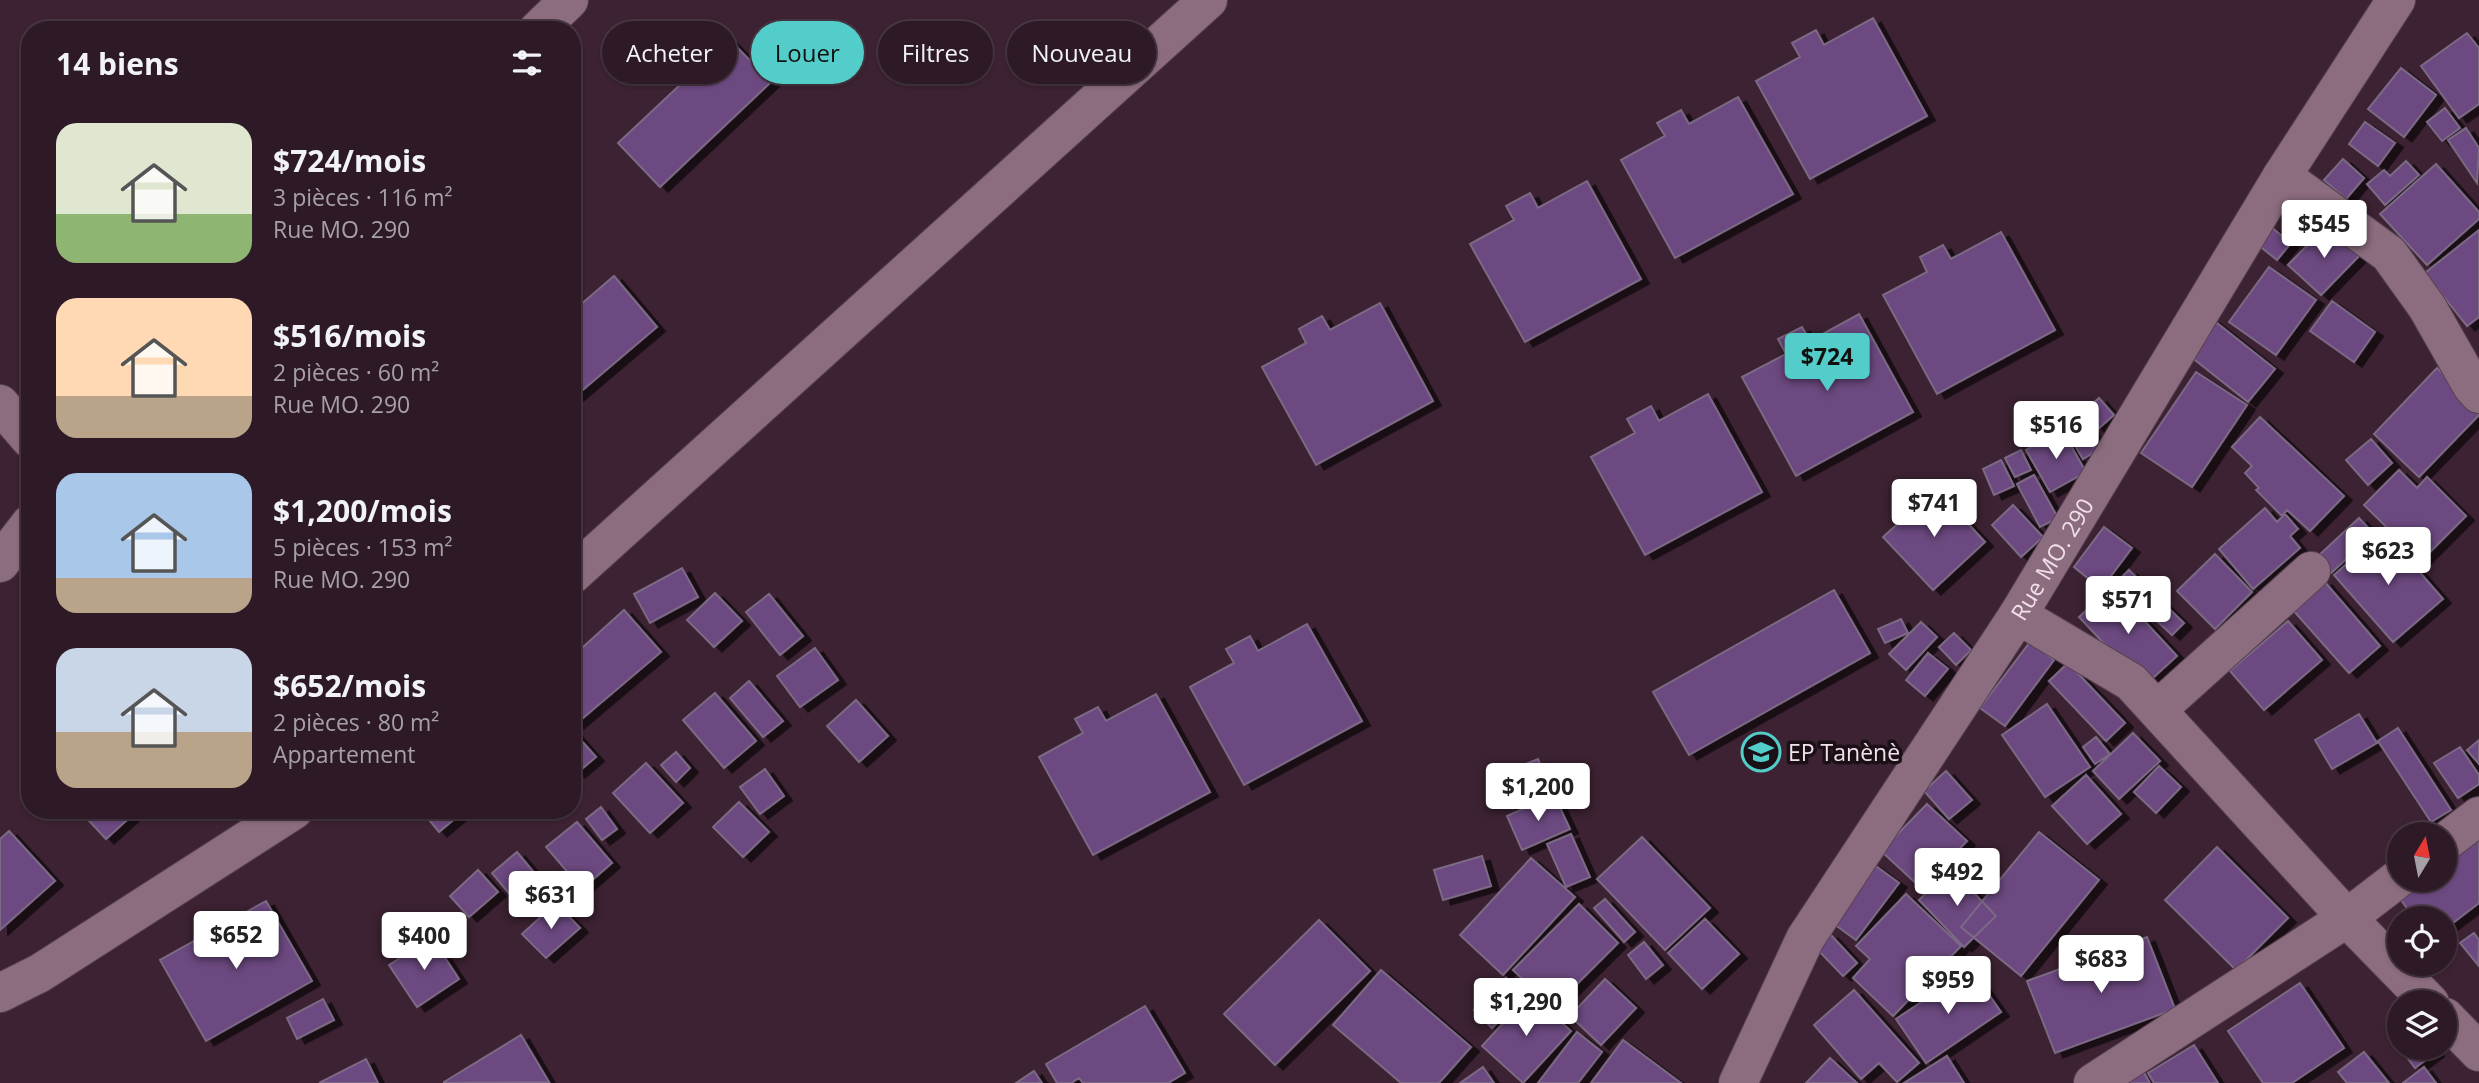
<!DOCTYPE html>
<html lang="fr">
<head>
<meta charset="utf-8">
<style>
	:root { --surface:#2d1a26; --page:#35232e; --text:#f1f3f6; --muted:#a7a1a7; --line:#483843; --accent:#53cdc9 }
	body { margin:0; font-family:"Open Sans",sans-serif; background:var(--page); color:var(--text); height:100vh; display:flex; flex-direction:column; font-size:26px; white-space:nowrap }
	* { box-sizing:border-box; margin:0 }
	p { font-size:23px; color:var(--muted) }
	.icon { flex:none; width:38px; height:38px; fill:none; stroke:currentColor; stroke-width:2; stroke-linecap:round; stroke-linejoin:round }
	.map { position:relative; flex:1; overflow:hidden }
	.sheet { position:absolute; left:21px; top:21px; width:560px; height:798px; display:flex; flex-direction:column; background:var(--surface); border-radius:28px; box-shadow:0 2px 5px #0004,0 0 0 2px var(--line) }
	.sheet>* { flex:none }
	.top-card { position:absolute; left:602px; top:21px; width:665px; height:63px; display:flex; gap:14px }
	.needle { width:46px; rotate:10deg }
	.tools { position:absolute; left:2387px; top:822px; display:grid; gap:14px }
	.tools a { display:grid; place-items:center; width:70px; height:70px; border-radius:50%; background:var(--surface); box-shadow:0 2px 5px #0004,0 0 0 2px var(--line); font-size:35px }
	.price { position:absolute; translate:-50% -60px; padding:0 16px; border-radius:7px; background:#fff; color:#222; font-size:23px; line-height:46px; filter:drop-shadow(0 2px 4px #0008) }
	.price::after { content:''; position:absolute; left:50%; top:42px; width:21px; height:16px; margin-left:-10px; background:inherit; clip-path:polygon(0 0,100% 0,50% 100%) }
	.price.current { background:var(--accent); color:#111 }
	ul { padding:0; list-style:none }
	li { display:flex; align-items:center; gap:21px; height:175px; padding:0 35px }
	li span { display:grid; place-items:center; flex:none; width:196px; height:140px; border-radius:21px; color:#555 }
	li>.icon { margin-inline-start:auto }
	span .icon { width:84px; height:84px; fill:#fffc; stroke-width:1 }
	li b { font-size:30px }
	h2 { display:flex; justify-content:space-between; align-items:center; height:84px; padding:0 35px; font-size:30px }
	.chip { padding:0 24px; border-radius:32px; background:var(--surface); box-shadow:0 2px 5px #0004,0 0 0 2px var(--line); font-size:24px; line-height:63px }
	.chip.current { background:var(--accent); color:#111 }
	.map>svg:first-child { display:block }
	.building { fill:#6c4880; stroke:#7b6a85; stroke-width:2; filter:url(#shadow) }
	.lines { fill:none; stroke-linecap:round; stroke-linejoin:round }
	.minor-casing { stroke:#584250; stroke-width:40 }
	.minor { stroke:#8c6d7f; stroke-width:38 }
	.labels { text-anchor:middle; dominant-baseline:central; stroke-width:7; stroke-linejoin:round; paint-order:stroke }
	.street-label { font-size:23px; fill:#f2e0ea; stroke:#1b1017 }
	.poi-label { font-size:23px; fill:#f2e0ea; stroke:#1b1017; text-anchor:start }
</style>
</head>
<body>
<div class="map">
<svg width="2479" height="1083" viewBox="0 0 2479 1083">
	<defs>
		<filter id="shadow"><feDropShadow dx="8" dy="4.5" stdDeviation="0" flood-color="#0009"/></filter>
	</defs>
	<rect width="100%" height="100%" fill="#3c2232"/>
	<path class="building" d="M1873 18 1927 116 1810 179 1756 81 1800 57 1792 43 1816 30 1824 45Z
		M2467 33 2479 48V104L2459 118 2421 66Z
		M729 39 771 82 660 187 618 143Z
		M2401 68 2436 95 2404 137 2368 109Z
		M1738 97 1793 194 1675 258 1621 160 1665 136 1657 123 1681 110 1689 124Z
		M2445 108 2460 128 2442 141 2427 122Z
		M2365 122 2395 143 2378 166 2349 144Z
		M2466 128 2479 148 2477 183 2448 140Z
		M2343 159 2364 178 2346 199 2324 180Z
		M2406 161 2419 175 2385 205 2367 184 2384 170 2390 176Z
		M2436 164 2479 212V219L2427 265 2380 214Z
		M1587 181 1641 279 1525 342 1470 244 1514 220 1506 206 1530 193 1538 208Z
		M2303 205 2322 223 2302 244 2283 227Z
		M2328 224 2360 255 2321 295 2288 265Z
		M2271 227 2291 243 2277 260 2257 244Z
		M2479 230V317L2467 326 2425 273Z
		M2001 232 2055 330 1937 394 1883 295 1927 272 1920 257 1943 245 1951 259Z
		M2269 267 2316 300 2276 355 2229 322Z
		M614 276 657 327 572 399V312Z
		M2332 301 2375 332 2354 362 2310 331Z
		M1380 303 1433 401 1316 465 1262 367 1306 343 1299 329 1322 316 1330 330Z
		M1859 314 1913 412 1796 476 1742 377 1786 354 1778 339 1802 327 1810 341Z
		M2212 319 2275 369 2248 402 2185 352Z
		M2437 368 2479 407V415L2419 477 2374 434Z
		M2196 372 2247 405 2192 487 2141 453Z
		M1708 394 1762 492 1645 555 1591 457 1635 433 1627 419 1651 406 1659 421Z
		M2099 398 2114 415 2098 429 2083 412Z
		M2081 414 2101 448 2083 459 2063 425Z
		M2260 417 2344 496 2310 531 2287 510 2282 516 2256 490 2259 488 2245 473 2252 466 2232 447Z
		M2062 430 2086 472 2050 492 2026 450Z
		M2371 439 2392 463 2368 485 2346 460Z
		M2021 450 2031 470 2015 477 2005 458Z
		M2001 460 2014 486 1994 495 1983 469Z
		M2399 470 2417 488 2427 477 2466 516 2421 561 2364 505Z
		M2034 475 2058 518 2040 527 2017 484Z
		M1936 489 1985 542 1933 590 1883 537Z
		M2013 505 2043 537 2021 557 1992 525Z
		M2265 508 2277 522 2285 514 2298 529 2290 536 2300 548 2253 589 2219 549Z
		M2359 518 2374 534 2331 573 2317 557Z
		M2104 527 2132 548 2101 589 2074 567Z
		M2384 531 2443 599 2393 642 2334 575Z
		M2215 554 2252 592 2215 629 2177 591Z
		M682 568 698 597 650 623 634 594Z
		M2129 570 2184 623 2172 635 2116 583Z
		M2324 581 2380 646 2349 673 2292 609Z
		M2112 586 2177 656 2144 686 2079 617Z
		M1834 590 1870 653 1689 755 1653 692Z
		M715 593 742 621 714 647 687 620Z
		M769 594 803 636 780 655 746 612Z
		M624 610 661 652 576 724 572 720V657Z
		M1901 619 1908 633 1885 643 1878 629Z
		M2288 621 2322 660 2264 710 2230 671Z
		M1921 622 1937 637 1906 670 1889 654Z
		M1307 624 1362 721 1244 785 1190 687 1234 663 1226 649 1250 636 1258 651Z
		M1954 633 1971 650 1956 665 1939 647Z
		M2030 642 2054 660 2005 726 1980 708Z
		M815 648 838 680 800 707 777 676Z
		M1928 653 1948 669 1925 696 1906 680Z
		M2068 663 2125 723 2106 741 2049 681Z
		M749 681 783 721 763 737 730 698Z
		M715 693 756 741 724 768 683 720Z
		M1156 694 1210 792 1093 855 1039 757 1083 733 1075 719 1098 707 1106 721Z
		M856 700 888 736 859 762 827 726Z
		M2047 704 2090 767 2045 797 2002 735Z
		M2359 714 2377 743 2332 769 2315 740Z
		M2398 728 2451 810 2431 822 2378 741Z
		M572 730 596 757 577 773 572 767Z
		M2133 733 2160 761 2119 799 2093 771Z
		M2096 737 2110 754 2095 764 2083 747Z
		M2479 740V764L2467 750Z
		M2460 747 2479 775V784L2458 798 2434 763Z
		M676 752 690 768 676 782 661 765Z
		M1538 759 1550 788 1508 805 1496 776Z
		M646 763 683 803 650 833 613 793Z
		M2159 766 2181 787 2156 813 2134 792Z
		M765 769 784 796 760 814 740 787Z
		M1946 771 1972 800 1949 819 1924 791Z
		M2086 775 2121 814 2087 844 2052 806Z
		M1554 795 1570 829 1522 850 1507 816Z
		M739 802 769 832 743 857 713 827Z
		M1927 804 1967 841 1921 888 1881 851Z
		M601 807 617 829 602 840 586 819Z
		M79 810H138L106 839Z
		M421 810H465L439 832Z
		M577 822 612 863 582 889 546 847Z
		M9 831 55 881 0 930V839Z
		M2039 832 2099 880 2021 976 1961 927Z
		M1571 834 1590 877 1566 887 1547 844Z
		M1642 837 1710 908 1665 950 1597 879Z
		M2479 838V903L2445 929V919H2415L2398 896 2421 880H2445V863Z
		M2217 847 2288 918 2236 970 2165 900Z
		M517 852 547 888 522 909 492 873Z
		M1482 856 1491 886 1443 900 1434 870Z
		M1531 858 1575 897 1503 975 1460 935Z
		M1873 864 1899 883 1856 940 1830 921Z
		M1951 869 1996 916 1964 947 1919 900Z
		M478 870 498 892 469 917 450 896Z
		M1906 894 1961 946 1893 1016 1853 978 1870 959 1856 946Z
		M1605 899 1635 932 1624 942 1594 908Z
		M266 901 312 981 206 1041 160 960Z
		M556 903 580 928 546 958 522 934Z
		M1579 904 1618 943 1553 1008 1513 970Z
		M1705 919 1739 954 1702 989 1668 953Z
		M1319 920 1370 971 1275 1065 1224 1014Z
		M2474 933 2479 940 2478 965 2460 943Z
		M1830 934 1857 963 1843 976 1815 947Z
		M2147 937 2175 1009 2055 1053 2027 981Z
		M432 938 459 979 417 1007 389 965Z
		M1644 942 1663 965 1646 979 1628 955Z
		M1971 969 2001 1012 1926 1063 1896 1019Z
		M1381 970 1471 1047 1439 1083H1401L1333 1025Z
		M1506 978 1524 996 1492 1028 1474 1010Z
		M1605 979 1636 1008 1601 1045 1570 1016Z
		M2300 983 2344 1048 2292 1083H2263L2228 1031Z
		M1854 990 1919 1063 1897 1082 1879 1063 1861 1079 1814 1025Z
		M1530 994 1571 1031 1523 1083 1482 1046Z
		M323 999 334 1020 297 1039 287 1018Z
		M1145 1006 1185 1073 1168 1083H1083L1079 1078 1071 1083H1057L1046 1064Z
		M2399 1018V1033L2398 1034 2390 1024Z
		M1577 1032 1602 1052 1578 1083H1538Z
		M521 1035 549 1082 444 1083V1082Z
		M1623 1040 1681 1083H1591Z
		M2194 1045 2218 1083H2154L2148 1073Z
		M2400 1048H2433L2436 1052 2415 1068Z
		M2364 1052 2389 1083H2347L2338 1072Z
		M1947 1056 1964 1083H1904Z
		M1830 1058 1857 1083H1806Z
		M366 1059 378 1083H319Z
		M1483 1067 1494 1083H1460Z
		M2424 1067 2436 1083H2403Z
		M1034 1071 1042 1083H1016Z
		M2143 1071 2150 1083H2122Z"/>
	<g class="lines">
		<defs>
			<g id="minor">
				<path d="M538 30 569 0"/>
				<path d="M2282 176 2389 254 2427 307 2472 386 2479 394"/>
				<path d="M0 404 30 439"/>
				<path d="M0 563 30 524"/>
				<path d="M572 575 1208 0"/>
				<path d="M2018 615 2131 682 2347 918 2430 1003"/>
				<path d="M2157 710 2311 571"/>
				<path d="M2445 842 2479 816"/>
				<path d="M0 993 40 973 294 810"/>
				<path d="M2445 1017 2479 1052"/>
				<path id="s1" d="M1738 1083 1805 939 2018 615 2282 176 2396 0"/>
				<path d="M2093 1083 2347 918 2399 878"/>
			</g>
		</defs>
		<use href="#minor" class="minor-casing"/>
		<use href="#minor" class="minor"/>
	</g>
	<defs>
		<symbol id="school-ring" viewBox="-11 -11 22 22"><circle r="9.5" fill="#1b1017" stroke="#53cdc9" stroke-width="1.5"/><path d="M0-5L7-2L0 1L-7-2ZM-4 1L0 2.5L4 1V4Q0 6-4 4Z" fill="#53cdc9"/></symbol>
	</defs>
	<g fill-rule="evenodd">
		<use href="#school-ring" x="1739" y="730" width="44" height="44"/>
	</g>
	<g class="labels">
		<g class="street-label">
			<text stroke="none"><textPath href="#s1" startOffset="612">Rue MO. 290</textPath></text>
		</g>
		<g class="poi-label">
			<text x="1788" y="752">EP Tanènè</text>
		</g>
	</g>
</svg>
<div class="tools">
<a><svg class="needle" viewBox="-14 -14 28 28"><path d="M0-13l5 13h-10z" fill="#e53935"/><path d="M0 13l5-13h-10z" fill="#a7a1a7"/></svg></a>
<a><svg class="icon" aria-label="locate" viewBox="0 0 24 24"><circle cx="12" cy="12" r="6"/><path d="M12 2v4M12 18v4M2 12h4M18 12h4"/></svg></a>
<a><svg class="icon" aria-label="layers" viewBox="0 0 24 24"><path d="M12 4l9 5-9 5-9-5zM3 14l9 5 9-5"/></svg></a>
</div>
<b class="price" style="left:2324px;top:260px">$545</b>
<b class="price current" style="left:1827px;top:393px">$724</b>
<b class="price" style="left:2056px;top:461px">$516</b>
<b class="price" style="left:1934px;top:539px">$741</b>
<b class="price" style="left:2388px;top:587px">$623</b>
<b class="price" style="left:2128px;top:636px">$571</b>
<b class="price" style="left:1538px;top:823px">$1,200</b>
<b class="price" style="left:1957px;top:908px">$492</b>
<b class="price" style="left:551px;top:931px">$631</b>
<b class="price" style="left:236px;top:971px">$652</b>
<b class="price" style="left:424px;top:972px">$400</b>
<b class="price" style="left:2101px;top:995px">$683</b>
<b class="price" style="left:1948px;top:1016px">$959</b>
<b class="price" style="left:1526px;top:1038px">$1,290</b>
<div class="top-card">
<a class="chip">Acheter</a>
<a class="chip current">Louer</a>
<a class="chip">Filtres</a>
<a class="chip">Nouveau</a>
</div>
<section class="sheet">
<h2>14 biens<svg class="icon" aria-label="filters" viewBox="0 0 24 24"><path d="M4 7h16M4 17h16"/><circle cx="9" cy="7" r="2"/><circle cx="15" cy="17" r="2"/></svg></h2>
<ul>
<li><span style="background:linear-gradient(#dfe7d0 65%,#8fb573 0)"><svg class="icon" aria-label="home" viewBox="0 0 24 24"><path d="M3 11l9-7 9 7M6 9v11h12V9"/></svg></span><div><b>$724/mois</b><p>3 pièces · 116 m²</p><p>Rue MO. 290</p></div></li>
<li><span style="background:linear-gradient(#ffd9b3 70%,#b9a48a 0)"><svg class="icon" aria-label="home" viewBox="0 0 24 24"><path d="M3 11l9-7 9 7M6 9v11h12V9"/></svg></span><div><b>$516/mois</b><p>2 pièces · 60 m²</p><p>Rue MO. 290</p></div></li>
<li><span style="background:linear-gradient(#a9c7e8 75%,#b9a48a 0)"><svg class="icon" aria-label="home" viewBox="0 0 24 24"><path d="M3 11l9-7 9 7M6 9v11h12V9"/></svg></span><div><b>$1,200/mois</b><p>5 pièces · 153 m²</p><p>Rue MO. 290</p></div></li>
<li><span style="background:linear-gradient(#c9d6e8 60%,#b9a48a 0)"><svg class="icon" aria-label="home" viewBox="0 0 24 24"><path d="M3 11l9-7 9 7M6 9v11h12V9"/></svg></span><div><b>$652/mois</b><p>2 pièces · 80 m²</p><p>Appartement</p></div></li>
</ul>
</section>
</div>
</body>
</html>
